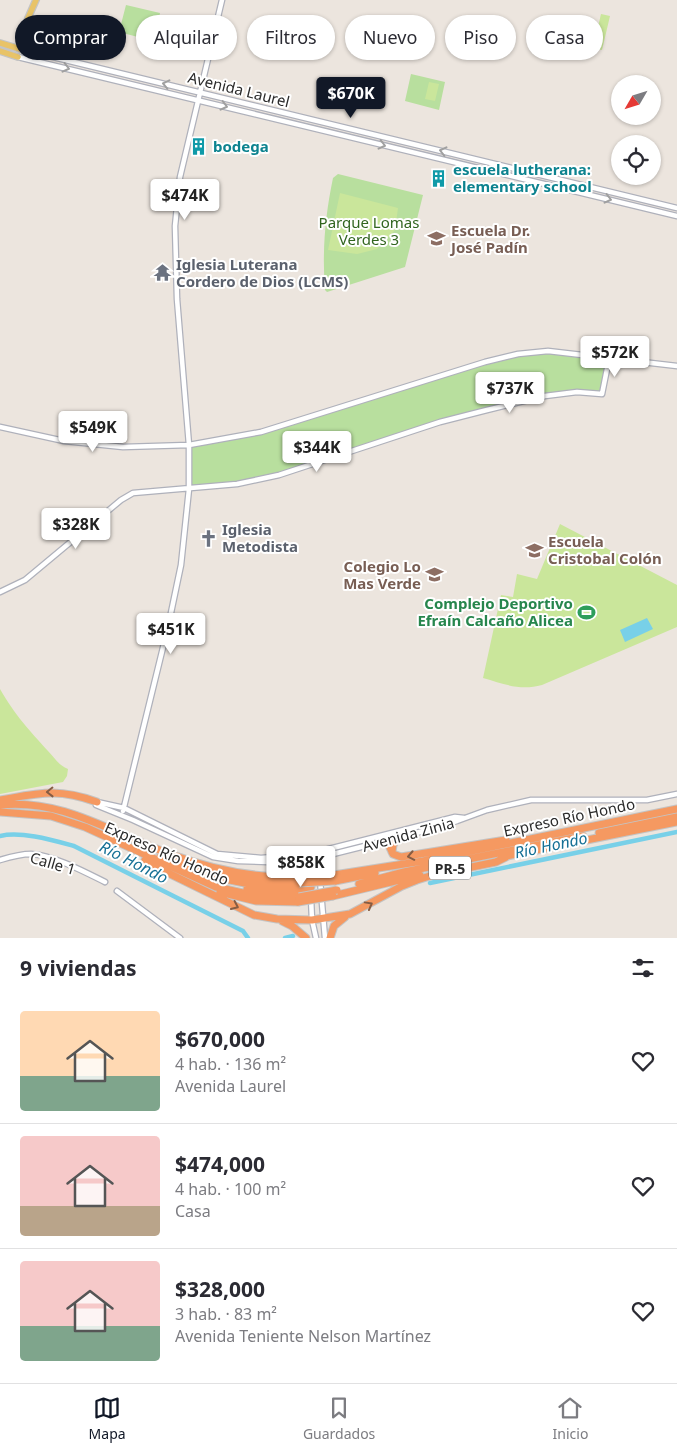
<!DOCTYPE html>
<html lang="es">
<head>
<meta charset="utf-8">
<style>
	:root { --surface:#fff; --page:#f7f7f7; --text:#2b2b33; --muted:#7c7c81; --line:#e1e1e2; --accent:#111827 }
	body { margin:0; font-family:"Noto Sans",sans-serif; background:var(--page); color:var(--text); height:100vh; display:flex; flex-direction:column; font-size:19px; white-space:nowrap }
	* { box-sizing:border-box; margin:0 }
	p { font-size:16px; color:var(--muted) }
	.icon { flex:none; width:28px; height:28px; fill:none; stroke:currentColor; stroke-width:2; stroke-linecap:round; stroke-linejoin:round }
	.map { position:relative; height:938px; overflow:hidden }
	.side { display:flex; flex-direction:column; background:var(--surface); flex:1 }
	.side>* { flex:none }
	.hud { position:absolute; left:15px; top:15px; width:648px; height:45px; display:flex; gap:10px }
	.needle { width:32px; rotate:231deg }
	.fabs { position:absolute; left:611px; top:75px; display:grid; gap:10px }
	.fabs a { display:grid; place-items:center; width:50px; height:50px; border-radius:50%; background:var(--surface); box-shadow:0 1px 4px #0004; font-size:25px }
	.price { position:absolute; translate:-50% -42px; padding:0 11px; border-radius:5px; background:#fff; color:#222; font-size:16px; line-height:32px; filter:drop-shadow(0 1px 2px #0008) }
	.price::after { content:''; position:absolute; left:50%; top:30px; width:15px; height:11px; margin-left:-8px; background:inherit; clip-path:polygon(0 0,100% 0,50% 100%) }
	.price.active { background:var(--accent); color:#fff }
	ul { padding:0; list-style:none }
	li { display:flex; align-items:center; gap:15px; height:125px; padding:0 20px }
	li+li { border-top:1px solid var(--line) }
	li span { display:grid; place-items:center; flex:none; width:140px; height:100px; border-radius:5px; color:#555 }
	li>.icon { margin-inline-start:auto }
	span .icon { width:60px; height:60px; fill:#fffc; stroke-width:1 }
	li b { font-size:21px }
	h2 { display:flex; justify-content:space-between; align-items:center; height:60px; padding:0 20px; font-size:21px }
	.pill { padding:0 18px; border-radius:22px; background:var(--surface); box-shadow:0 1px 4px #0004; font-size:18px; line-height:45px }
	.pill.active { background:var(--accent); color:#fff }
	.dock { display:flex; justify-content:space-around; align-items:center; height:70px; border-top:1px solid var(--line); background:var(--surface); font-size:14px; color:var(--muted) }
	.dock a { display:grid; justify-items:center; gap:2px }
	.dock .active { color:var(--accent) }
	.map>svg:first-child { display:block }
	.green { fill:#b8df9e }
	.pitch { fill:#cae69b }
	.water { fill:#78d0e8 }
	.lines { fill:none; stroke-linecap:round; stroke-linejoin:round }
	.canal { stroke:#78d0e8; stroke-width:4.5 }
	.minor-casing { stroke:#afb1bb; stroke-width:7 }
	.major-casing { stroke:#c4c4c4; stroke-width:8 }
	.highway-casing { stroke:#c4c4c4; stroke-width:9 }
	.minor { stroke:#fff; stroke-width:4.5 }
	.major { stroke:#e8c367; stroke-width:5.5 }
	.highway { stroke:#f59961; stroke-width:7 }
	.highway-bridge-casing { stroke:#c4c4c4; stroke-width:9; stroke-linecap:butt }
	.highway-bridge { stroke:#f59961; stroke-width:7 }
	.oneway { stroke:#a0a0a0 }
	.oneway2 { stroke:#865c43 }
	.labels { text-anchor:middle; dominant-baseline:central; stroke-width:4; stroke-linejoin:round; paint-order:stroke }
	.shield { fill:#fff; stroke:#6b6b6b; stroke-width:1 }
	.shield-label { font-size:14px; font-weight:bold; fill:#2b2b2b }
	.street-label { font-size:15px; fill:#2b2b2b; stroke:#fff }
	.culture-label { font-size:15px; font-weight:bold; fill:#0d838f; stroke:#fff; text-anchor:start }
	.park-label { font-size:15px; fill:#31651f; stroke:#fff }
	.education-label { font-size:15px; font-weight:bold; fill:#785e54; stroke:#fff; text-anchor:start }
	.worship-label { font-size:15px; font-weight:bold; fill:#5b616d; stroke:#fff; text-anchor:start }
	.leisure-label { font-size:15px; font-weight:bold; fill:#27864d; stroke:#fff; text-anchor:end }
	.water-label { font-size:16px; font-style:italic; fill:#167095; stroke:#fff }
</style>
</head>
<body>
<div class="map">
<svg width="677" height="938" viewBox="0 0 677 938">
	<rect width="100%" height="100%" fill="#ece5de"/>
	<path class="green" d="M126 5 160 13 153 41 119 32Z
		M411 74 445 82 439 110 405 101Z
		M338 174 423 195 405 267 327 292 325 290C322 252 325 216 333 178Z
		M548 351 609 359 602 394 592 392 545 396 440 422 349 453 255 480 189 489V445L261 432 485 362Z"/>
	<path class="pitch" d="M601 14 610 16 602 50 593 48Z
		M429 82 439 84 435 101 425 99Z
		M340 193 398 208 395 230 377 249 357 254 328 250Z
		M560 524 677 585V627L542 685C520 691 504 684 483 678L501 595 513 597 517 574 537 579Z
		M0 689C15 715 28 729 48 751 55 758 58 765 68 769L67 776 63 782 0 794Z"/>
	<path class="water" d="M647 618 653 629 625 642 620 630Z"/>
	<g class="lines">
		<path class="canal" d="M0 836C21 831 52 840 74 846L243 931 248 938
			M430 883 677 832
			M285 938 293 936"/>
		<defs>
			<path id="minor" d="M20 49 677 208
				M18 57 677 216
				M0 427 64 441 123 447 189 445 261 432 485 362 518 354 548 351 677 366
				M0 592 25 580 121 500 133 493 237 484 279 475 440 422 487 410 545 396 577 392 602 394 609 359
				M123 811 168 627 181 565 189 489V445L177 299 175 226 180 177 222 0
				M396 839 457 821 487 810 531 800H647L677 794
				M389 840 309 860 268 862 238 861 213 857 133 820 96 805 97 802 124 808 217 854 261 858 309 854 455 817 464 818
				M318 857 325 938
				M309 858 310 878
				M0 860C10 857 20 854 31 854 53 855 85 872 105 882
				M320 868 332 856
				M117 891 180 938
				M311 898 312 920 316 938"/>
			<path id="major" d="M0 43 20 49 28 18 36 0
				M0 51 18 57"/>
			<path id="highway" d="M0 800C41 793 57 788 97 802
				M0 805C62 798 114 834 170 854 210 869 254 878 297 877
				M0 812 51 816 85 827 216 887 261 897 280 898 299 897
				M599 833 677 817
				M387 841 393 854 401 857 506 840
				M392 852 393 845 397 838
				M160 857C206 875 251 880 299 883
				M502 857 677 822
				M145 860 160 869 254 915 277 919 312 920 350 914 402 886 417 880 433 875 496 862 506 857
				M334 875 423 861 677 809
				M210 876 259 886 311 887
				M335 881 375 873
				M359 884 404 872 583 836
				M247 889 294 893 311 892
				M220 892 256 901 298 902
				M333 896 420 875
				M282 921 292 926 306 938
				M330 938 334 926 345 917"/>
		</defs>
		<use href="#minor" class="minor-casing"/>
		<use href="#major" class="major-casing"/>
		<use href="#highway" class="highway-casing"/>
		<use href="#minor" class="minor"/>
		<use href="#major" class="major"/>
		<use href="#highway" class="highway"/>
		<defs>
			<path id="highway-bridge" d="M297 877 334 875
				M299 883 335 881
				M299 897 337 890
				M298 902 333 896"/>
		</defs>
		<use href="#highway-bridge" class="highway-bridge-casing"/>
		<use href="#highway-bridge" class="highway-bridge"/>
	</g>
	<defs><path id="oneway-chevron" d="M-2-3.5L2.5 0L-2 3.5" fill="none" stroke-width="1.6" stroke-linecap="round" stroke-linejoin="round" transform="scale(1.25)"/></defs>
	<g class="oneway">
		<use href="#oneway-chevron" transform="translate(66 68) rotate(14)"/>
		<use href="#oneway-chevron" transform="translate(166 84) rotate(-167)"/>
		<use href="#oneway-chevron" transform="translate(224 106) rotate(14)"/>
		<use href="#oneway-chevron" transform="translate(382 145) rotate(14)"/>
		<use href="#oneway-chevron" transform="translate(443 151) rotate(-166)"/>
		<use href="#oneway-chevron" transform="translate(608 199) rotate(14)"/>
	</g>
	<g class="oneway2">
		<use href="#oneway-chevron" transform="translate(50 792) rotate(179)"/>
		<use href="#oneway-chevron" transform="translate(411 856) rotate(169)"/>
		<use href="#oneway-chevron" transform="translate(369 905) rotate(-29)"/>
		<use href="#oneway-chevron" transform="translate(235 906) rotate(25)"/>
	</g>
	<defs>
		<symbol id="building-bare" viewBox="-9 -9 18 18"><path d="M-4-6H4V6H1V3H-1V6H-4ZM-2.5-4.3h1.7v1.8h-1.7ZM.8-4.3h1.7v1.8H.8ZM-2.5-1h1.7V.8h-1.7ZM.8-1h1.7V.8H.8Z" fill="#0f9aa8" stroke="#fff" stroke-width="2.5" paint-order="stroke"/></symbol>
		<symbol id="school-bare" viewBox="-9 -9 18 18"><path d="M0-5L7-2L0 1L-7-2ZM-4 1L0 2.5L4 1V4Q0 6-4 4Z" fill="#8d6e63" stroke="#fff" stroke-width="2.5" paint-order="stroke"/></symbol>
		<symbol id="temple-bare" viewBox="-9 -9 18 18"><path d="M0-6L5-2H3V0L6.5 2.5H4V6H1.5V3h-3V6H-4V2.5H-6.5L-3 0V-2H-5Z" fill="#6b7280" stroke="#fff" stroke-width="2.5" paint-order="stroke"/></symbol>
		<symbol id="church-bare" viewBox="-9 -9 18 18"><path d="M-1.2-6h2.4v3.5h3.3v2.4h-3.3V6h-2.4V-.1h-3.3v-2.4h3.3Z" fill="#6b7280" stroke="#fff" stroke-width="2.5" paint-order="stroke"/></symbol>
		<symbol id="stadium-bare" viewBox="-9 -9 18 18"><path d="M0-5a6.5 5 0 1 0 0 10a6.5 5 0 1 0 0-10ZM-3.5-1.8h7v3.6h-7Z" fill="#2e9e5b" stroke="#fff" stroke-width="2.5" paint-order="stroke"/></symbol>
	</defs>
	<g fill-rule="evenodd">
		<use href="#building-bare" x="186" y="134" width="25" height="25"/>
		<use href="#building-bare" x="426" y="166" width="25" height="25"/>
		<use href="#school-bare" x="424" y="226" width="25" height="25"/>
		<use href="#temple-bare" x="150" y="260" width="25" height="25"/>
		<use href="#church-bare" x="196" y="526" width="25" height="25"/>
		<use href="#school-bare" x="522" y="538" width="25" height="25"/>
		<use href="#school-bare" x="422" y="562" width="25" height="25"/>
		<use href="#stadium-bare" x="574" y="600" width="25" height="25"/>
	</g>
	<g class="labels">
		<rect class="shield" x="429" y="856.5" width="42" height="23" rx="4"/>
		<g class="shield-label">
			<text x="450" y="868">PR-5</text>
		</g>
		<g class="street-label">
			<text transform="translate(239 89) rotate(14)">Avenida Laurel</text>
			<text transform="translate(569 817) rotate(-12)">Expreso Río Hondo</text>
			<text transform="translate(408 834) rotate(-15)">Avenida Zinia</text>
			<text transform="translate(167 853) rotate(24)">Expreso Río Hondo</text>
			<text transform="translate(53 863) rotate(16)">Calle 1</text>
		</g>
		<g class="culture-label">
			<text x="213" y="146">bodega</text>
			<text x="453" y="169">escuela lutherana:<tspan x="453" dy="17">elementary school</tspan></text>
		</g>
		<g class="park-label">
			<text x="369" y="222">Parque Lomas<tspan x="369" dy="17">Verdes 3</tspan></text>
		</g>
		<g class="education-label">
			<text x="451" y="230">Escuela Dr.<tspan x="451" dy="17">José Padín</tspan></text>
			<text x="548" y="541">Escuela<tspan x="548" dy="17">Cristobal Colón</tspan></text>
			<text x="421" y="566" text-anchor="end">Colegio Lo<tspan x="421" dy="17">Mas Verde</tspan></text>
		</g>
		<g class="worship-label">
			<text x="176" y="264">Iglesia Luterana<tspan x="176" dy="17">Cordero de Dios (LCMS)</tspan></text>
			<text x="222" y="529">Iglesia<tspan x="222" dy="17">Metodista</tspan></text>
		</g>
		<g class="leisure-label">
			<text x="573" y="603">Complejo Deportivo<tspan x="573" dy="17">Efraín Calcaño Alicea</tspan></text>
		</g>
		<g class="water-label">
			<text transform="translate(551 845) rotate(-12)">Río Hondo</text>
			<text transform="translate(134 862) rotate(27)">Río Hondo</text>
		</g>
	</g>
</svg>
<div class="fabs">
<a><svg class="needle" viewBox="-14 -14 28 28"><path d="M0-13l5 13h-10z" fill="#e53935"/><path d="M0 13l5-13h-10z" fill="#7c7c81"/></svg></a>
<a><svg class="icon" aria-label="locate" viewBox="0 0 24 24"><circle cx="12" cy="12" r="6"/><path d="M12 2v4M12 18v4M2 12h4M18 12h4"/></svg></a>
</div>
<b class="price active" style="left:351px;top:119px">$670K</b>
<b class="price" style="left:185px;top:221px">$474K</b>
<b class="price" style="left:615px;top:378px">$572K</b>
<b class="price" style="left:510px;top:414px">$737K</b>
<b class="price" style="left:93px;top:453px">$549K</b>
<b class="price" style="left:317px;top:473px">$344K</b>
<b class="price" style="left:76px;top:550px">$328K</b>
<b class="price" style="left:171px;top:655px">$451K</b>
<b class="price" style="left:301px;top:888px">$858K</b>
<div class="hud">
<a class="pill active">Comprar</a>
<a class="pill">Alquilar</a>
<a class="pill">Filtros</a>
<a class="pill">Nuevo</a>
<a class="pill">Piso</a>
<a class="pill">Casa</a>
</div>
</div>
<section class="side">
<h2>9 viviendas<svg class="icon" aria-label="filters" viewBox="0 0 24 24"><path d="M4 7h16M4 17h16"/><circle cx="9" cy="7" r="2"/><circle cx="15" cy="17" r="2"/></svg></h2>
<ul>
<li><span style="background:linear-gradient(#ffd9b3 65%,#7fa58c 0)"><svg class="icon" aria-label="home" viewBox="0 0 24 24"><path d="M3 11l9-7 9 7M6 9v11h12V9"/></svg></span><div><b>$670,000</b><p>4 hab. · 136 m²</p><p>Avenida Laurel</p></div><svg class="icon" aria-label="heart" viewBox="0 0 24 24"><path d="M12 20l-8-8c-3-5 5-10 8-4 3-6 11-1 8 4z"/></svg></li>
<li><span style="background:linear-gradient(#f6c9c9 70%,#b9a48a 0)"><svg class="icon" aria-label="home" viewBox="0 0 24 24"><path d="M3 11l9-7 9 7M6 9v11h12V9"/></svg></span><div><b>$474,000</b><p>4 hab. · 100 m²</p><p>Casa</p></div><svg class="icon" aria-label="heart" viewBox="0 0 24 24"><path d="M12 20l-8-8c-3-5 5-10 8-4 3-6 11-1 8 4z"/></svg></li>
<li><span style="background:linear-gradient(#f6c9c9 65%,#7fa58c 0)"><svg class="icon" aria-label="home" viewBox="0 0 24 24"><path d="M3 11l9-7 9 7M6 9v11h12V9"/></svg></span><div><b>$328,000</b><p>3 hab. · 83 m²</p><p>Avenida Teniente Nelson Martínez</p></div><svg class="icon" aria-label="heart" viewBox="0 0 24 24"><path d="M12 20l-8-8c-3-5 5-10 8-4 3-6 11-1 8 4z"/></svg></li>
</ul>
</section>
<nav class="dock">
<a class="active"><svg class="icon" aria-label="map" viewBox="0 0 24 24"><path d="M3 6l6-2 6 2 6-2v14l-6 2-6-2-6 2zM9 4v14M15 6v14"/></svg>Mapa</a>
<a><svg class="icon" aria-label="saved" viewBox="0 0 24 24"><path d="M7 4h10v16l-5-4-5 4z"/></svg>Guardados</a>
<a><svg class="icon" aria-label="home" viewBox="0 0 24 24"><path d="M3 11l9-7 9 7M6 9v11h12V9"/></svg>Inicio</a>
</nav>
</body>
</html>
